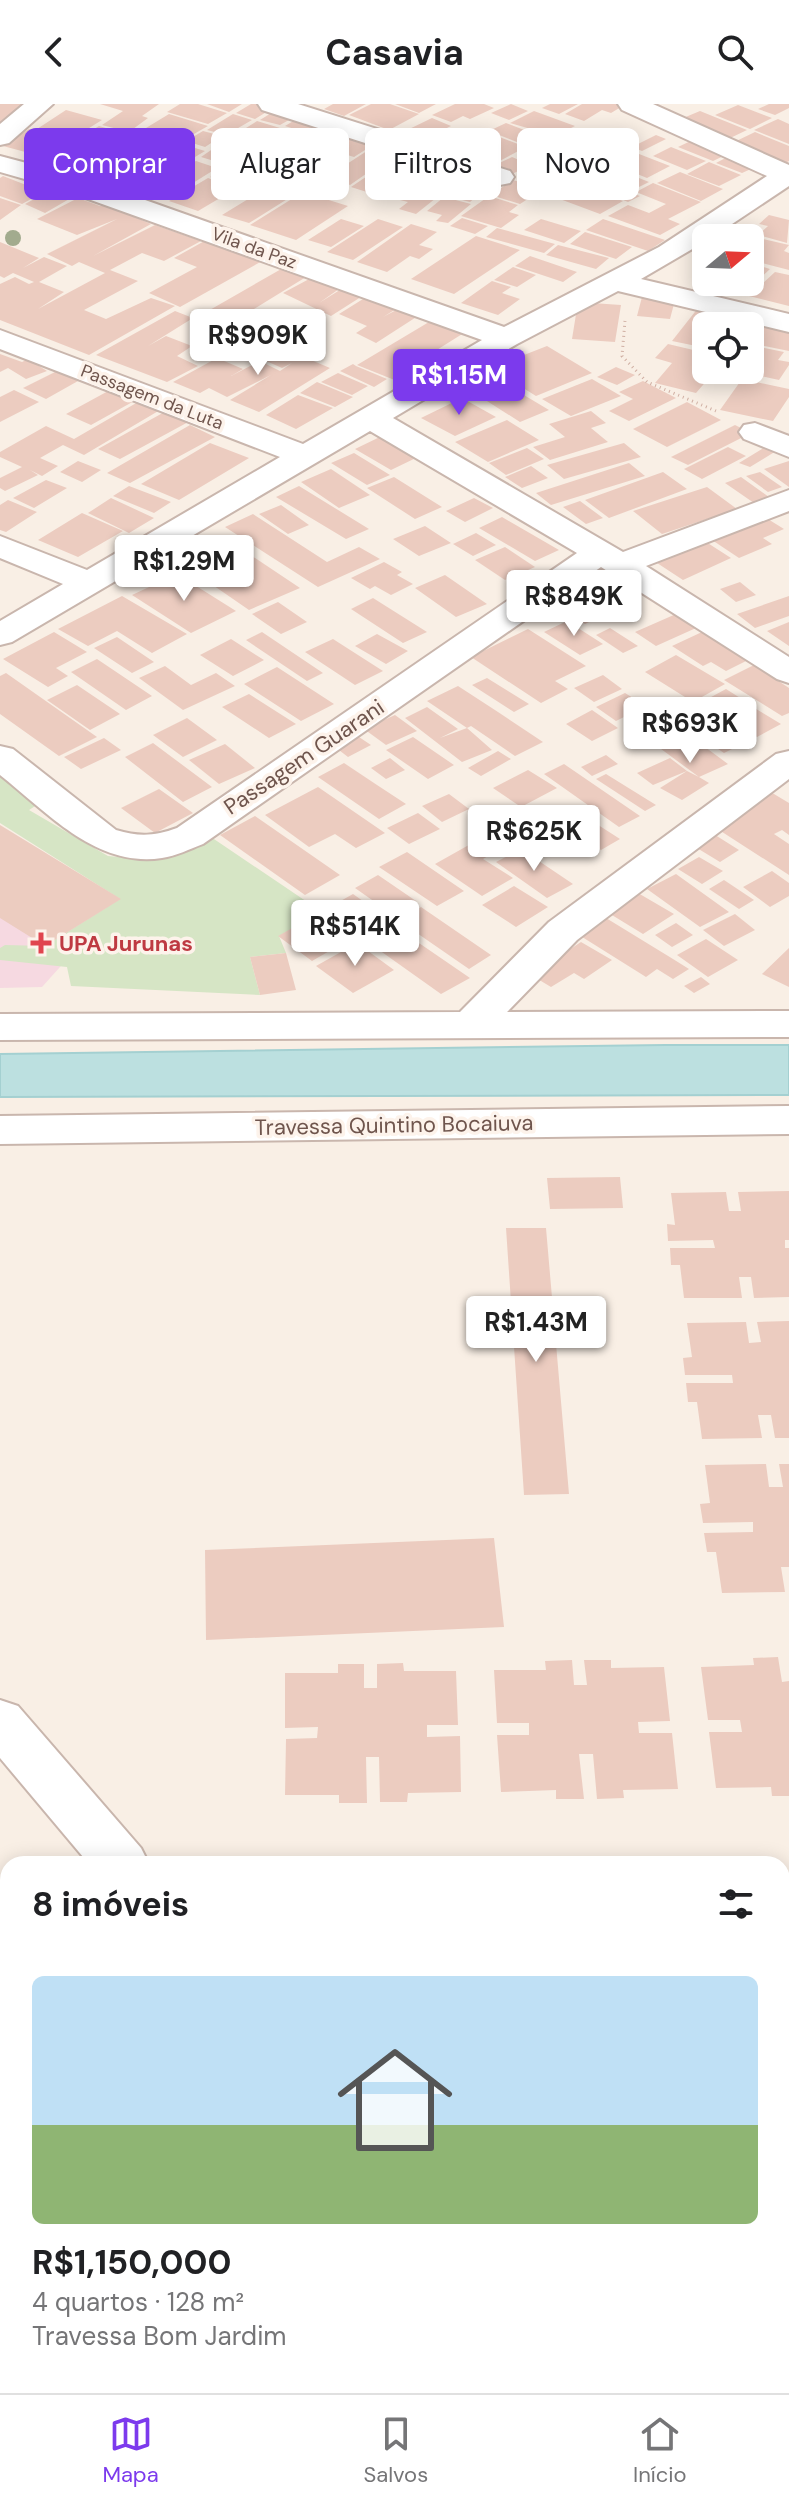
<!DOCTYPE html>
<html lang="pt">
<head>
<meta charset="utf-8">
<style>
	:root { --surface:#fff; --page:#f6f6f6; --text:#202124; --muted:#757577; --line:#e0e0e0; --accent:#7c3aed }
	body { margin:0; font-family:"DM Sans",sans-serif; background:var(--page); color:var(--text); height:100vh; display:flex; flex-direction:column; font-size:30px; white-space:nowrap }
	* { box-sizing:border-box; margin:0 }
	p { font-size:26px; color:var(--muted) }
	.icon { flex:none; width:44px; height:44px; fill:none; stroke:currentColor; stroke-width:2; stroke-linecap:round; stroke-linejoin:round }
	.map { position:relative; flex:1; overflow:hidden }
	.drawer { position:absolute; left:0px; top:1752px; width:790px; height:538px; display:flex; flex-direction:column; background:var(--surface); border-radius:24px 24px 0 0; box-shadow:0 4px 20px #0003 }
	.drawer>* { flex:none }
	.guide { position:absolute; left:24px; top:24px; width:742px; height:72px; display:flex; gap:16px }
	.needle { width:52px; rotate:71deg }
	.tools { position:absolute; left:692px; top:120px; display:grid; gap:16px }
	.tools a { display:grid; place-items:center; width:72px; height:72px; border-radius:12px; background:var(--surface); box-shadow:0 4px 20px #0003; font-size:40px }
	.price { position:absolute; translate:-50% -68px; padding:0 18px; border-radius:8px; background:#fff; color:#222; font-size:26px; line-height:52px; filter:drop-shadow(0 2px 4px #0008) }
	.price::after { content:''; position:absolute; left:50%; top:48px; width:24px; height:18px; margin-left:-12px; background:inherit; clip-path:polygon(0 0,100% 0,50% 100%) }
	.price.active { background:var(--accent); color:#fff }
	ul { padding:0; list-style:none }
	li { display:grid; align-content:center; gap:16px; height:424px; padding:0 32px }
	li+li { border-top:2px solid var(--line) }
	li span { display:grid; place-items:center; height:248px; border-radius:12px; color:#555 }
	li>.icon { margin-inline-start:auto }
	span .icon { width:144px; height:144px; fill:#fffc; stroke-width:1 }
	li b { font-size:34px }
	h2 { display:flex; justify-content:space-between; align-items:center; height:96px; padding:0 32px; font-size:34px }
	.pill { padding:0 28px; border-radius:12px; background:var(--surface); box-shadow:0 4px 20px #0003; font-size:28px; line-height:72px }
	.pill.active { background:var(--accent); color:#fff }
	header { display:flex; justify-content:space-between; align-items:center; height:104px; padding:0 32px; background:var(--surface); font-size:36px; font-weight:700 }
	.dock { display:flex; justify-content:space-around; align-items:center; height:112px; border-top:2px solid var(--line); background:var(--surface); font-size:22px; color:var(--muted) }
	.dock a { display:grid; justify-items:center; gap:4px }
	.dock .active { color:var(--accent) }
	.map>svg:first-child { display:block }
	.medical { fill:#f6d9e1 }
	.green { fill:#d6e5c5 }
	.water { fill:#bce0e0; stroke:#a4d0d1; stroke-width:2 }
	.building { fill:#ecccc0 }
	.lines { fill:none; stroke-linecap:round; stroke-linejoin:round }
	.minor-casing { stroke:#c9b6ad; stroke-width:4 }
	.path { stroke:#d0afa3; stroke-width:3; stroke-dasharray:1 4; stroke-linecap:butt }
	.minor { fill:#fff; fill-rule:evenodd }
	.tree { fill:#a2ab8e }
	.health-dot { fill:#e0444e; stroke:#fdf3eb; stroke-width:3 }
	.labels { text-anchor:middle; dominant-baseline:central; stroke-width:7; stroke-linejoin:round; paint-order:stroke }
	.far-street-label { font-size:18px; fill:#6f554d; stroke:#fdf3eb }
	.street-label { font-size:22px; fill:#6f554d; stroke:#fdf3eb }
	.health-label { font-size:22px; font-weight:bold; fill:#be3a42; stroke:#fdf3eb; text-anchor:start }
</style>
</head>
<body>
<header><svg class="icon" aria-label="back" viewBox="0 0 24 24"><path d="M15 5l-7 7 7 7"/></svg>Casavia<svg class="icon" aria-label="search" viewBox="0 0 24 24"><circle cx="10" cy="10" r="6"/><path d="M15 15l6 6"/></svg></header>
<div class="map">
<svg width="789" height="2289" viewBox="0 0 789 2289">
	<rect width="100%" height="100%" fill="#f9efe5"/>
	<path class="medical" d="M0 726 121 795 42 883 0 884Z"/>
	<path class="green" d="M0 659 46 695 29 706 108 752 151 756 208 731 322 808 279 832 286 849 250 853 260 891 71 882 67 863 0 856V844L5 841 45 842 120 795 0 719Z"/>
	<path class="water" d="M665 941H789V991L0 993V950Z"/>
	<path class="building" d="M0 0H36L0 28Z
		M100 0H159L142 12 148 14 129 28 102 21 123 7Z
		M180 0H198L227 9 208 20 167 8Z
		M207 0H242L229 8Z
		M251 0H260L273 4 255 15 236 9Z
		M333 0H366L344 12 324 5Z
		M371 0H390L419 10 389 26 349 11Z
		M395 0H436L419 9Z
		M455 0H484L494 4 470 15 463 12 451 18 432 11Z
		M511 0 528 7 509 16 491 9Z
		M550 0H578L559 10 542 4Z
		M582 0H626L611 9 602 6 584 17 565 10Z
		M769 0H789V4L775 11 758 5Z
		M738 1 772 14 750 25 715 11Z
		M66 6 102 16 73 34 37 25Z
		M276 6 296 12 280 21 260 16Z
		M534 7 575 22 555 32 510 19Z
		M700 7 747 26 724 37 676 17Z
		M169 10 208 22 185 35 146 24Z
		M233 10 252 16 226 31 207 26Z
		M300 13 320 18 304 28 285 22Z
		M432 14 451 22 420 37 401 29Z
		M778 15 789 20V40L754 26Z
		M257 17 280 24 253 40 230 34Z
		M506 19 545 34 527 42 489 27Z
		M99 22 120 28 86 49 65 43Z
		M329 22 348 27 301 58 282 52Z
		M29 25 70 35 44 53 3 42Z
		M203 27 222 32 205 43 186 37Z
		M126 28 147 35 128 46 107 39Z
		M486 28 526 43 494 60 453 44Z
		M755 28 789 42V57L779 62 728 41Z
		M656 31 666 35 642 47 632 43Z
		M352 32 376 39 354 53 331 46Z
		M164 33 183 38 164 50 144 45Z
		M273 33 293 39 264 58 244 51Z
		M699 33 734 47 713 57 678 43Z
		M227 35 251 42 224 60 201 53Z
		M106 41 126 47 92 68 71 62Z
		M185 41 205 47 180 62 161 55Z
		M376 41 399 47 350 81 327 73Z
		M565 42 607 61 576 74 534 56Z
		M621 43 670 62 647 74 598 54Z
		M671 43 706 57 687 66 653 52Z
		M62 45 85 52 66 63 43 56Z
		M138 45 159 51 116 76 95 69Z
		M403 49 424 55 403 69 381 63Z
		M735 49 762 60 742 69 716 59Z
		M512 53 531 61 512 70 493 62Z
		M240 55 264 62 234 81 210 73Z
		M157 56 179 63 142 85 120 78Z
		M433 56 467 65 454 75 419 65Z
		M196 57 217 64 169 94 147 87Z
		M709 58 741 71 719 82 687 70Z
		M609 62 649 78 629 88 640 92 628 98 578 77Z
		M379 64 401 71 373 90 351 83Z
		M418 66 453 76 441 84 406 74Z
		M680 68 723 85 701 97 657 79Z
		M478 69 498 74 470 98 450 93Z
		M3 72 44 88 22 100 0 92V74Z
		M208 74 237 84 198 107 169 97Z
		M401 75 439 85 446 86 416 110 399 105 408 98 380 91Z
		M566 75 623 97 600 110 541 88Z
		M513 76 543 85 520 100 491 91Z
		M653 79 701 98 668 115 680 120 660 131 608 112 628 101 649 109 666 100 636 88Z
		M263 86 289 94 249 119 222 111Z
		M49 87 71 94 45 109 25 100Z
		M303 88 348 102 296 136 250 121Z
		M489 92 518 101 509 108 519 111 501 124 461 112Z
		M444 93 471 100 448 119 436 117 442 111 427 107Z
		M0 94 21 101 0 116Z
		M78 94 100 102 104 100 151 120 93 152 155 121 201 137 164 157 142 149 110 166 138 177 84 206 106 215 151 194 175 202 89 251 0 216V180L15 173 29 180 34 178 13 169 4 174 0 172V138L39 154 23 164 44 153 67 162 39 178 64 188 38 205 105 169 79 158 72 162 47 150 117 115 77 131 37 115Z
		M769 111 789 116 787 139 758 131 768 122 759 120Z
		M462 114 488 122 475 130 450 122Z
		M341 115 364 122 331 143 308 136Z
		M378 115 403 123 353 156 327 148Z
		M541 115 581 127 564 139 524 126Z
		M603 115 665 136 648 147 586 126Z
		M411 120 437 128 419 141 433 145 419 155 410 152 387 168 357 158Z
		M497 124 555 140 544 149 486 133Z
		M585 128 632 143 616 155 570 140Z
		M746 131 789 141 784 147 789 149V166L750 156V134H743Z
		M476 132 520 146 454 190 411 175Z
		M208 135 264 156 180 203 149 189 197 163 174 154Z
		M558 141 609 154 596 165 546 151Z
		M530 152 577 168 563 178 515 162Z
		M750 159 770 165 744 189 708 179 750 178Z
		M513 163 536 171 517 183 494 176Z
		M283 164 306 173 228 221 251 210 269 219 249 230 254 232 220 253 194 241 227 222 201 211Z
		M775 168 789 171V202L749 192Z
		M311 174 331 177 339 185 319 199 343 184 364 191 331 212 283 189Z
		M492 177 511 183 502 189 520 195 498 211 461 199Z
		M371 190 401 202 383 213 402 203 421 210 376 239 356 229 367 222 339 210Z
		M642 193 675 196 670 215 637 212Z
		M578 198 621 201 615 238 572 235Z
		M698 204 750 214 744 222H706V244L672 237Z
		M175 207 193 214 148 242 166 232 192 242 177 252 198 262 167 278 96 251Z
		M434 215 467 227 408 264 414 266 397 277 357 261Z
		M283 216 306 226 279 242 254 232Z
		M762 220 789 225V247L750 239Z
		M300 235 324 244 304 253 330 264 259 308 230 296 271 271 227 293 209 284 200 289 173 278 217 254 243 265 231 272 260 257 280 267 292 259 282 264 264 256Z
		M668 240 706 249V266H716L696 289 655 279 672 259 655 254Z
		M750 241 784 248 778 256 789 258V261L779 276 738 267 750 266Z
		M547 242 592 269 536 292 491 264Z
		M0 250 22 258 28 255 47 267 26 275 8 264 0 268Z
		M353 260 356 262 387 275 374 283 340 267Z
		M616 263 635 271 617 281 597 273Z
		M57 267 78 277 46 295 23 284Z
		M338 269 368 282 352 291 321 278Z
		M592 275 621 292 571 312 542 295Z
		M742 275 789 285V293L773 317 720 306Z
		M643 277 676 294 629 317 609 307 633 295 619 288Z
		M317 278 353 293 335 303 300 289Z
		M504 279 549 306 520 318 476 290Z
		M14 286 39 298 0 318V293Z
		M110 286 136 296 91 321 66 310Z
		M298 291 333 304 296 325 266 311Z
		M462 294 496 313 455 332 421 314Z
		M138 298 160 306 84 351 63 341 40 354 58 362 42 372 30 366 38 371 5 387 0 384V374L22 363 0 353V348L46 322 74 335Z
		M687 298 721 316 667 343 633 325Z
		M168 306 192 316 120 355 98 345Z
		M591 307 606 319 591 324 608 338 550 356 533 343 565 333 549 320Z
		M507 316 539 336 488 358 455 338Z
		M190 321 215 333 130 379 107 369Z
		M735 321 751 329 688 361 671 353Z
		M386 330 422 351 391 366 355 345Z
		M210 339 249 354 179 396 141 380Z
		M624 339 641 353 564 375 547 361Z
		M770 340 781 344 750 363 739 359Z
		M728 343 746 352 702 375 684 365Z
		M527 344 544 355 506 371 489 359Z
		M354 349 390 371 367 381 331 359Z
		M78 357 101 366 82 378 60 368Z
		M789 357V383L764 365Z
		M629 359 645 372 551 401 536 389Z
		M531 362 548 374 522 384 505 373Z
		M331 365 370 391 339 404 301 378Z
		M663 368 687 385 609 414 585 396Z
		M760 368 782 383 768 388 746 372Z
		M394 373 442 403 415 415 367 384Z
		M741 373 769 393 754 399 725 379Z
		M46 376 67 384 34 404 13 394Z
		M129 382 171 398 154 409 113 392Z
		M299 382 369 425 346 435 276 393Z
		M707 383 737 405 662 430 633 407Z
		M111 394 154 414 129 429 88 409Z
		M474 394 493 404 465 418 446 407Z
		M8 396 37 408 6 428 0 426V401Z
		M580 397 603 414 586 420 563 403Z
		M281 401 309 421 288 430 259 410Z
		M82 409 123 427 78 453 38 436Z
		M253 410 327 458 359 443 380 455 318 483 225 423Z
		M763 412 784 425 763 434 772 440 739 454 709 434Z
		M502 413 559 446 535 457 479 424Z
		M425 422 451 439 419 452 393 435Z
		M476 429 496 441 473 452 453 440Z
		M225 434 300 484 249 506 175 455Z
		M703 436 731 454 683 476 654 457Z
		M505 443 535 463 505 476 475 456Z
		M384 458 402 468 397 471 413 480 391 491 375 482 370 485 351 474Z
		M177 470 236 507 191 529 132 491Z
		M445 471 487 500 456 513 415 484Z
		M603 476 632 495 611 505 582 486Z
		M740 478 756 491 736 498 720 485Z
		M578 487 611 507 585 520 552 500Z
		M122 492 187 530 152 549 117 527 88 542 58 525Z
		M789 492V512L755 524 737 510Z
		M373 494 427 528 403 539 351 505Z
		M278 498 307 518 281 530 252 510Z
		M676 510 696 524 656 542 635 528Z
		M567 517 603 540 580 551 544 528Z
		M789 518V542L767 527Z
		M610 524 638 542 623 549 596 531Z
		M528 525 586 562 555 577 568 585 541 599 471 553Z
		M54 528 87 548 56 564 68 572 48 583 3 555Z
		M262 528 323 569 307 577 246 536Z
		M702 528 748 556 726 567 711 558 703 562 672 542Z
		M377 530 408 547 386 560 355 542Z
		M117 533 154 558 132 569 94 544Z
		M231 535 264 556 233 572 200 551Z
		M333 535 383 567 355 581 305 548Z
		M676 551 725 580 693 598 645 568Z
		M97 555 152 592 126 606 71 568Z
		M754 561 789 584V609L782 612 724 576Z
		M165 562 191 581 216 569 235 582 183 606 139 574Z
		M277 563 334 600 301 617 244 580Z
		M6 569 97 633 59 652 0 610V572Z
		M603 571 622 585 594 598 574 584Z
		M487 574 529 600 514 608 472 581Z
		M77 581 120 610 90 626 47 596Z
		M458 582 498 608 543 638 515 652 471 622 467 624 492 646 462 658 405 614 427 603 458 625 440 634 467 624 427 597Z
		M726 585 745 597 720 611 700 599Z
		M625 589 646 602 616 617 596 603Z
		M249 590 296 620 269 634 222 603Z
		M748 600 781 620 757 633 725 612Z
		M592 606 618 624 592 637 566 620Z
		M395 611 417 627 386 641 364 625Z
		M711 611 750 636 724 649 686 623Z
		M187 614 217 636 183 653 153 631Z
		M686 629 728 660 699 673 709 679 682 696 660 684 687 667 699 673 657 642Z
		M356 631 371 641 348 653 335 643Z
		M413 633 454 661 428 675 386 646Z
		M104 634 121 646 81 665 64 653Z
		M153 639 212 683 183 698 125 653Z
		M225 640 255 664 219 680 189 656Z
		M498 647 511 655 481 672 468 664Z
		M606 651 618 660 592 672 581 663Z
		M390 654 405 666 386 675 371 664Z
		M670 654 687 667 653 681 637 669Z
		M344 659 377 681 406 700 379 715 318 673Z
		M564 660 640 712 619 723 544 670Z
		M528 666 557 684 521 703 493 684Z
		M606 670 656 701 645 707 596 675Z
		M318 683 385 729 356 744 335 730 309 743 265 711Z
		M159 685 193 709 155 729 121 704Z
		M769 687 789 699V731L782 726 774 730 789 740V771L716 724Z
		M449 690 469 705 442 718 422 702Z
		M418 709 440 725 409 740 387 724Z
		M255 712 340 771 305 791 220 731Z
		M541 717 561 730 533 745 513 733Z
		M592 717 620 735 601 746 573 729Z
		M0 721 121 795 45 842 0 814Z
		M492 728 510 739 483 755 513 774 482 792 435 760Z
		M712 729 739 746 720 758 692 741Z
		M521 745 573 780 547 794 496 758Z
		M407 748 464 787 437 802 379 763Z
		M699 753 723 767 702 780 678 765Z
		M772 767 789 779V792L770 803 743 783Z
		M676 770 729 808 700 823 647 785Z
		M378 771 416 797 392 810 355 784Z
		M724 776 754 796 739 805 709 785Z
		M514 782 548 803 516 823 482 801Z
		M638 789 674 810 643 830 607 808Z
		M353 790 387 814 312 857 278 832Z
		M421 803 491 851 469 865 398 816Z
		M735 810 755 826 724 842 703 826Z
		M606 814 673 855 689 865 673 875 657 865 646 873 579 831Z
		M676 819 693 831 672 843 655 831Z
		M400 826 470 874 441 890 372 841Z
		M706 835 738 856 708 873 677 851Z
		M581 838 612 856 584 875 574 869 551 883 531 871Z
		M357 839 394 866 353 889 316 862Z
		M789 844V883L762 870Z
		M286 849 296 886 260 891 250 853Z
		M701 873 710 880 694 889 684 882Z
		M620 1073 623 1104 550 1105 547 1074Z
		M789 1087V1136H785V1144H789V1193L754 1194 751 1173H739L742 1194H684L680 1161H671L670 1144H715L713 1136 668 1137 667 1120 675 1121 671 1089 726 1088 729 1107H741L738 1088Z
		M506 1124H546L569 1390 524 1391Z
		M789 1217V1334H775L771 1311H758L762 1334 702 1335 697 1298H688L686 1279H733L732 1271H685L683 1254 692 1253 687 1219 746 1218 749 1239 761 1238 757 1218Z
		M766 1360 769 1383H783L779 1360H789V1463H781L785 1488 722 1489 716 1448H707L704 1429 753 1428V1418L703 1419 700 1400 710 1399 705 1361Z
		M494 1434 504 1523 206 1536 205 1446Z
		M778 1553 782 1578 789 1577V1692H772L771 1683 716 1684 709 1628H742L740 1616H708L701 1563 754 1561 753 1554Z
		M572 1556 574 1581H587L584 1556H611V1564L664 1563 670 1617 638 1618 639 1629H672L678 1685 623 1686 624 1694 597 1695 593 1650H579L584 1695H556V1686L501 1688 497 1631H529V1619H497L494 1566H546L545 1557Z
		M403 1559 404 1567H456L458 1621H427V1633L460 1632 461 1688 408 1689 407 1698H380L379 1653H366L367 1699H339V1691H285L286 1635 317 1634 318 1623 285 1624V1569H338V1560H364V1584H377V1560Z
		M782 1917H789V1983L782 1984Z
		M782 1998H789V2067H782Z
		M0 2118H8V2273H0Z"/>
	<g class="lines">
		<defs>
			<path id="minor" d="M24 0H53L9 39 0 41V20Z
				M258 0H298L510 67 514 73 510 79 500 81 490 79 262 6Z
				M618 0H653L789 61V82L711 134H706V137L641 175 789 210V228L618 187 517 240 393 314 623 448 789 386V407L646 462 789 553V579L777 575 601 463 203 740C190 745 176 752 162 754 96 764 47 708 0 671V642L13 645 116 726C139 733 155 732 177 724L577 449 370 327 12 538 0 541V517L63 480 0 454V432L87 466 280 353 0 245V226L303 340 482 236 63 86 0 68V52L83 74 504 223 659 143 767 72 622 6Z
				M755 319 789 332V353L744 335 739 328 744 321Z
				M789 647V675L577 836 507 908 789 907V933L0 936V910L460 908 549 818 776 650Z
				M789 1002V1030L0 1040V1012Z
				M0 1596 18 1602 141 1744 149 1760H89L0 1654Z"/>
		</defs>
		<use href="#minor" class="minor-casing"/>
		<path class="path" d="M625 217 622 252 647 278 716 307"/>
		<use href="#minor" class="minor"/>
	</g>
	<circle class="tree" cx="13" cy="134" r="8"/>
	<path class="health-dot" d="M37 827h8v8h8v8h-8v8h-8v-8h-8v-8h8z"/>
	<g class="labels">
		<g class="far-street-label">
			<text transform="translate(254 144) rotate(20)">Vila da Paz</text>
			<text transform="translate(152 293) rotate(21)">Passagem da Luta</text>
		</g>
		<g class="street-label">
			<text transform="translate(304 653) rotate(-34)">Passagem Guarani</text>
			<text transform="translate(394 1021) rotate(-1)">Travessa Quintino Bocaiuva</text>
		</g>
		<g class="health-label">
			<text x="59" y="839">UPA Jurunas</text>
		</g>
	</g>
</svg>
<div class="tools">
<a><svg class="needle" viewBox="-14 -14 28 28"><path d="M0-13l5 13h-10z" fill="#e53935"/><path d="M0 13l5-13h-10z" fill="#757577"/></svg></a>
<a><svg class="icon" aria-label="locate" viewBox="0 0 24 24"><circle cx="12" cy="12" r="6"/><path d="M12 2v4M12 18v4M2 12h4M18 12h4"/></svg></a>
</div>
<b class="price" style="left:258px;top:273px">R$909K</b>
<b class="price active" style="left:459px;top:313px">R$1.15M</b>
<b class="price" style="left:184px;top:499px">R$1.29M</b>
<b class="price" style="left:574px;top:534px">R$849K</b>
<b class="price" style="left:690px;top:661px">R$693K</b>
<b class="price" style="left:534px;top:769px">R$625K</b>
<b class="price" style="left:355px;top:864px">R$514K</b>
<b class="price" style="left:536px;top:1260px">R$1.43M</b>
<div class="guide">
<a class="pill active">Comprar</a>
<a class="pill">Alugar</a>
<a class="pill">Filtros</a>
<a class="pill">Novo</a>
</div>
<section class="drawer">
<h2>8 imóveis<svg class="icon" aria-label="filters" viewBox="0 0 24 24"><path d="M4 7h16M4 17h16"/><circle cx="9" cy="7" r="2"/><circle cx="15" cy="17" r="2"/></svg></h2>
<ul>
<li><span style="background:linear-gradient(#bfe0f5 60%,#8fb573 0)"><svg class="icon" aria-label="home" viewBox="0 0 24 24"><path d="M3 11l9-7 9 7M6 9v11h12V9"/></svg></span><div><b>R$1,150,000</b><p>4 quartos · 128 m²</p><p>Travessa Bom Jardim</p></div></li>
</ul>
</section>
</div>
<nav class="dock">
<a class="active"><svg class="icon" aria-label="map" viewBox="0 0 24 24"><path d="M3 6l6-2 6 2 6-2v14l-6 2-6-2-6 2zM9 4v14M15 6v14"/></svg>Mapa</a>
<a><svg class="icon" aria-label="saved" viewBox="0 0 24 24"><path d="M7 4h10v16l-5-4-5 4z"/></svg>Salvos</a>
<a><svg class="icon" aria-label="home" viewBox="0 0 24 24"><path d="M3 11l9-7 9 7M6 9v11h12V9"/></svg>Início</a>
</nav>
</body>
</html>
